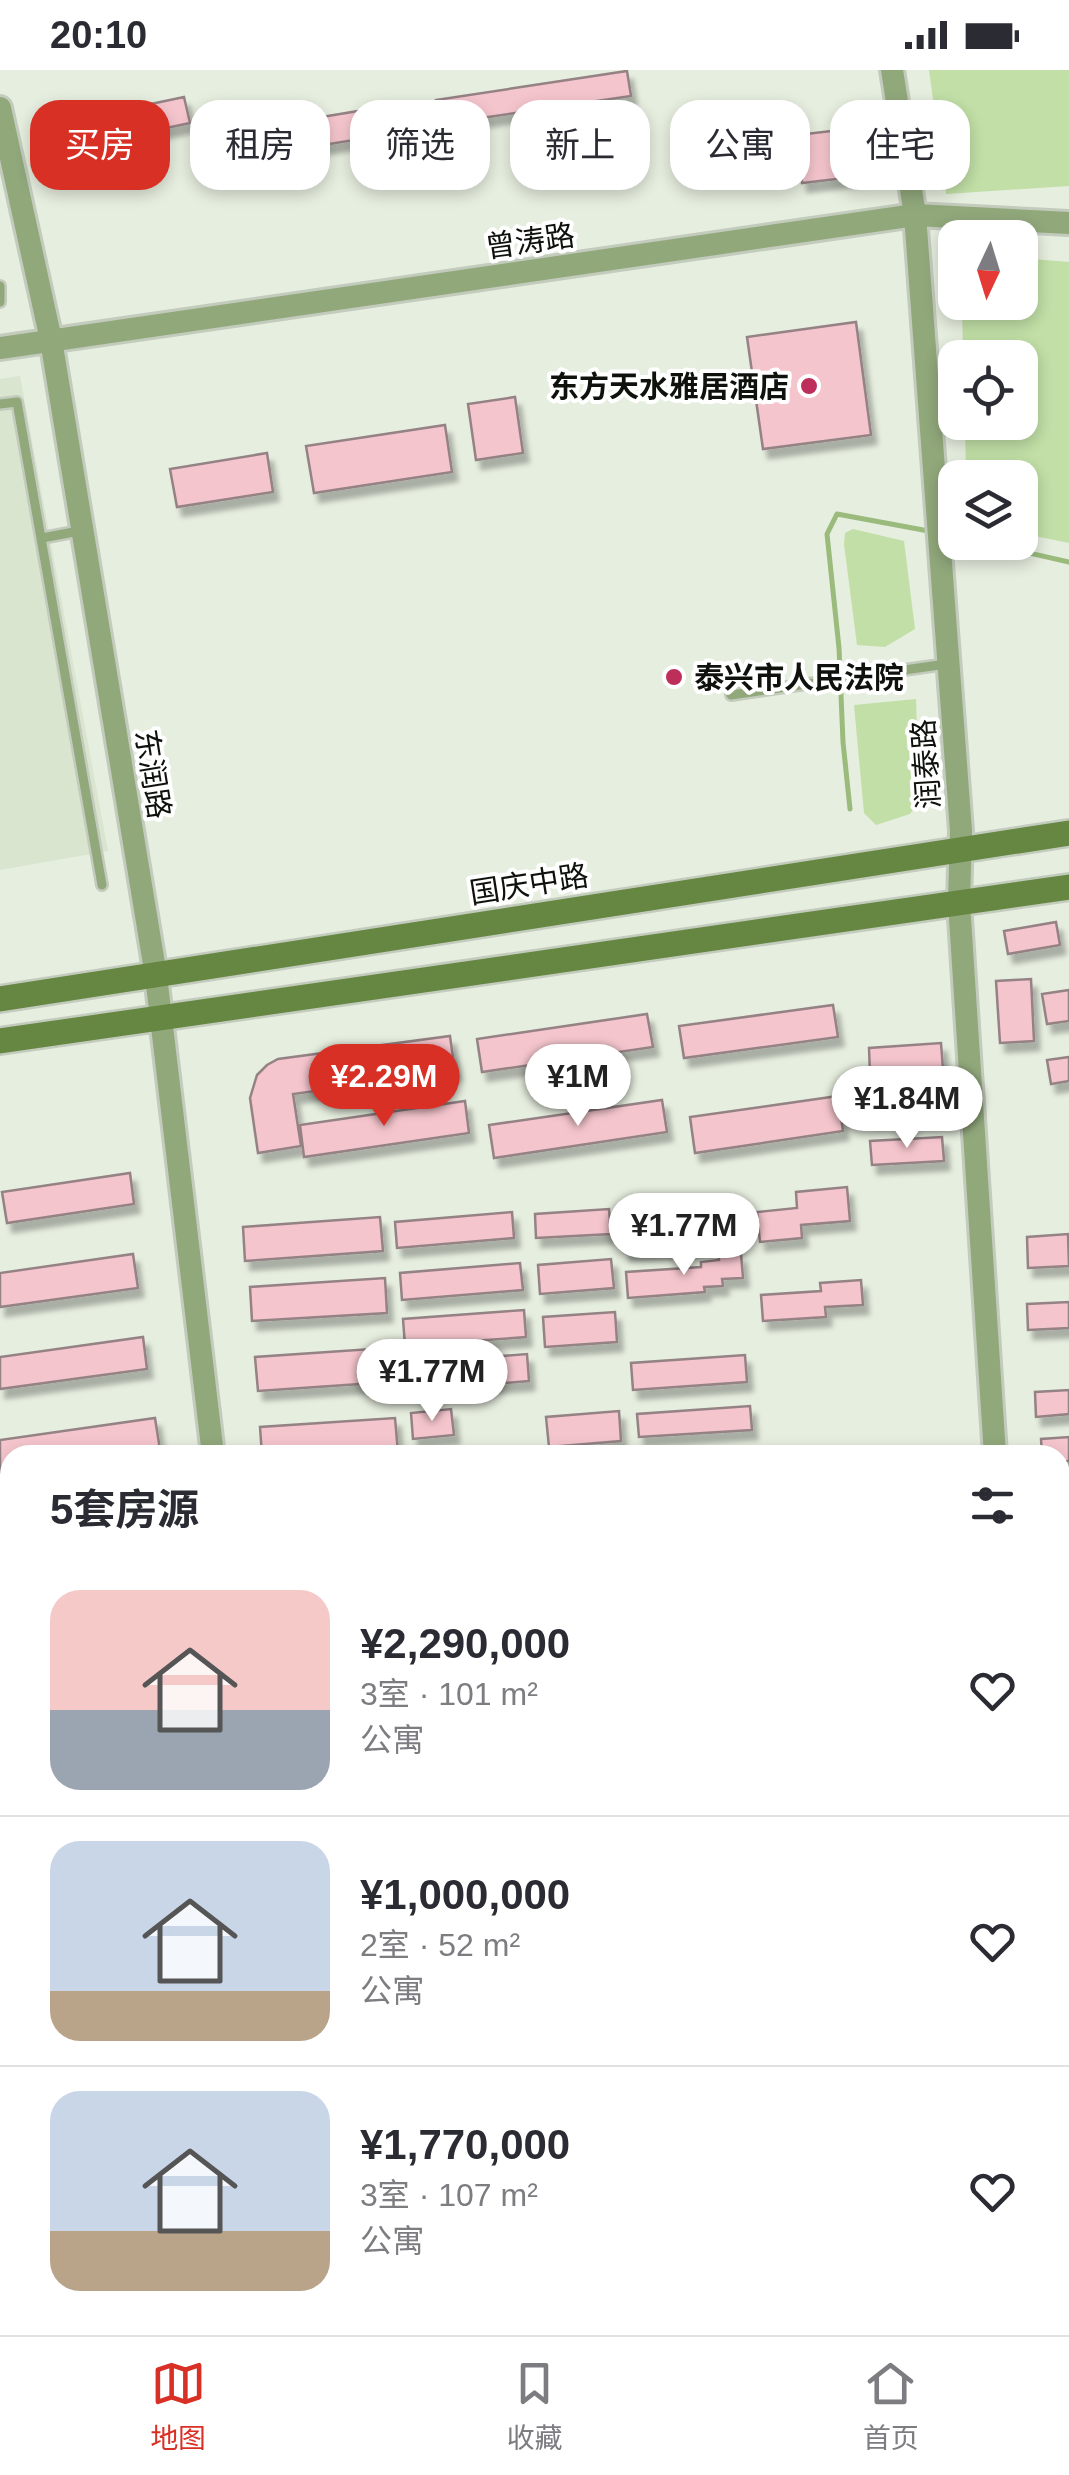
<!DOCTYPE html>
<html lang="zh">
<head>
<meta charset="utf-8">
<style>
	:root { --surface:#fff; --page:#f7f7f7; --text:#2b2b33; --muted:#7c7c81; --line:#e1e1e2; --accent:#d93025 }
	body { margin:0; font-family:Arial,"Noto Sans SC",sans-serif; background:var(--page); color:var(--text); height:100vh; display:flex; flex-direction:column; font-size:38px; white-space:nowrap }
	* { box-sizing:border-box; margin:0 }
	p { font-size:32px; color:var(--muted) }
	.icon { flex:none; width:55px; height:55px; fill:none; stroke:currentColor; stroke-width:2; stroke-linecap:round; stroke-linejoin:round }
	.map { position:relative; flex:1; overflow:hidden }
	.sheet { position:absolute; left:0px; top:1375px; width:1070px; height:890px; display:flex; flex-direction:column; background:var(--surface); border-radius:30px 30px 0 0; box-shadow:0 5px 15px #0003 }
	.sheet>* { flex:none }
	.hud { position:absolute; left:30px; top:30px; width:1010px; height:90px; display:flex; gap:20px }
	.needle { width:65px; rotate:184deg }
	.fabs { position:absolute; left:938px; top:150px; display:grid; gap:20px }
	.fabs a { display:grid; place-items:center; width:100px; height:100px; border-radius:20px; background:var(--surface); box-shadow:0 5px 15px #0003; font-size:50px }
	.price { position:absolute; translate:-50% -85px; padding:0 22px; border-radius:35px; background:#fff; color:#222; font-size:32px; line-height:65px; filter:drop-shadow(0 2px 5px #0008) }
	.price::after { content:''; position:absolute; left:50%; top:60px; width:30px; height:22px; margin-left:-15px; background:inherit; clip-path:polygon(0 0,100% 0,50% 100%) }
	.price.active { background:var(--accent); color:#fff }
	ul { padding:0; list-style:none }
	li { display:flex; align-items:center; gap:30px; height:250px; padding:0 50px }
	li+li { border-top:2px solid var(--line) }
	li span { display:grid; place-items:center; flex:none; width:280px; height:200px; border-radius:30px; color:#555 }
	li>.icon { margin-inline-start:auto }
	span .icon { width:120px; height:120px; fill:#fffc; stroke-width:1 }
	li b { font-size:42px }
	h2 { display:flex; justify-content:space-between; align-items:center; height:120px; padding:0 50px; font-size:42px }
	.chip { padding:0 35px; border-radius:30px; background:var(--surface); box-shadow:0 5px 15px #0003; font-size:35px; line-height:90px }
	.chip.active { background:var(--accent); color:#fff }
	.status { display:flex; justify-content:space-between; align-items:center; height:70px; padding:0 50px; background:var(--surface); direction:ltr }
	.status svg { height:28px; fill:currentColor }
	.tab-bar { display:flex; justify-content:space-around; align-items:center; height:140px; border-top:2px solid var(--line); background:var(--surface); font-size:28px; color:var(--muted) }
	.tab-bar a { display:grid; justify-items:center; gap:5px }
	.tab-bar .active { color:var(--accent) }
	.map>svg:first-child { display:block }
	.built { fill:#d9e5cf }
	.green { fill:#c1dfa6 }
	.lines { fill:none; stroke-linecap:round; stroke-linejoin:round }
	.stream { stroke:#9abb7c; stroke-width:5 }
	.building { fill:#f5c5cd; stroke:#948285; stroke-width:2.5; filter:url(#shadow) }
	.service-casing { stroke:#c3cbbd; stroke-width:14 }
	.tertiary-casing { stroke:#c3cbbd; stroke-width:28 }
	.secondary-casing { stroke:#c3cbbd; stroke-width:30 }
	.service { stroke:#91a87b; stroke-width:9 }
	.tertiary { stroke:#91a87b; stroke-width:22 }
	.secondary { stroke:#658742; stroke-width:25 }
	.poi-dot { fill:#bd2e5a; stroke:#fff; stroke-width:4 }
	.labels { text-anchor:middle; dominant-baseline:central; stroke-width:8; stroke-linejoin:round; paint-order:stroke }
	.street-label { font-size:30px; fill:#0e110c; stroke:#fff }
	.poi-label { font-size:30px; font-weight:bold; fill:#0e110c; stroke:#fff; text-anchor:end }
</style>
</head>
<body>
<div class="status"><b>20:10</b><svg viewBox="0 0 49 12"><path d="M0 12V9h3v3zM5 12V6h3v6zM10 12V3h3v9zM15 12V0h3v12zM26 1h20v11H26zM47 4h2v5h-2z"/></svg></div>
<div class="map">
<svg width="1069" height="2265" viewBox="0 0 1069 2265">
	<defs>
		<filter id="shadow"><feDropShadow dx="5.5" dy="9" stdDeviation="2.5" flood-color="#0004"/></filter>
	</defs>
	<rect width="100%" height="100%" fill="#e6eedf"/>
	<path class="built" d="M20 306 108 781 0 800V309Z"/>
	<path class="green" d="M929 0H1069V116L946 124Z
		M1020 188 1069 192V473L1020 463V408L966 407 965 353 1020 352V288L963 287 962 233 1020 232Z
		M853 459 904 471 915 559 885 577 857 575 844 474 845 463Z
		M916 629 919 731 910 744 876 755 864 743 854 635Z"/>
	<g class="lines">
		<path class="stream" d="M981 472 1069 492
			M850 739 843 672 839 578 827 464 837 444 934 462"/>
	</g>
	<path class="building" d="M627 1 631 26 440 54 436 30Z
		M184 27 190 53 81 76 75 50Z
		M406 33 411 61 285 81 221 98 214 71 280 54Z
		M866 57 871 105 802 113 797 65Z
		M856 252 871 365 763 379 747 267Z
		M515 327 523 383 476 390 468 334Z
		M445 355 452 402 314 423 306 376Z
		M267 383 273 422 177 437 170 399Z
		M1056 852 1060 875 1008 884 1004 861Z
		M1031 909 1034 971 1000 973 996 911Z
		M1069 920V951L1047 954 1042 924Z
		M833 935 838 967 684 988 679 956Z
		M647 944 653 977 482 1002 477 969Z
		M450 966 455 1002 293 1024 301 1076 258 1083 250 1028 257 1005 267 995 278 989Z
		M941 973 943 1000 870 1004 869 978Z
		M1069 987V1011L1051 1014 1047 990Z
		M941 1020 942 1044 870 1049 868 1024Z
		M838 1026 843 1061 695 1083 690 1047Z
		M662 1030 667 1062 494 1088 489 1055Z
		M465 1031 469 1063 304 1087 300 1055Z
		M942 1067 944 1091 872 1095 870 1071Z
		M130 1103 134 1134 7 1153 2 1122Z
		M847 1117 850 1151 801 1155 802 1168 760 1172 757 1142 797 1138 796 1122Z
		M609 1139 611 1164 536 1168 535 1144Z
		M512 1142 514 1168 397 1178 395 1152Z
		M380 1147 383 1181 245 1191 243 1157Z
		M736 1152 737 1175 624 1182 623 1159Z
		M1068 1164 1069 1196 1028 1198 1027 1167Z
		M133 1184 138 1218 0 1237V1203Z
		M741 1184 743 1208 722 1209 723 1216 704 1217 705 1222 628 1228 626 1202 701 1197V1192L719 1190 718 1185Z
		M611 1189 614 1218 540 1224 538 1195Z
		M520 1193 523 1220 402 1230 400 1203Z
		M385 1208 387 1243 252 1251 250 1217Z
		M861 1210 863 1235 825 1237 826 1247 763 1251 761 1225 821 1221 820 1213Z
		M1069 1232V1258L1028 1260 1027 1234Z
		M524 1240 526 1267 405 1276 403 1249Z
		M615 1242 617 1272 545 1277 543 1247Z
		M143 1267 147 1299 0 1319V1287Z
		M386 1278 389 1312 258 1321 255 1287Z
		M527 1284 529 1311 409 1321 406 1294Z
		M745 1285 747 1312 633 1320 631 1293Z
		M1069 1320V1344L1036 1347 1035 1322Z
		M750 1336 752 1360 639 1367 637 1344Z
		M451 1339 454 1365 413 1369 411 1343Z
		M619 1341 621 1371 549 1377 546 1347Z
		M155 1348 160 1380 127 1385H10V1402L0 1403V1370Z
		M395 1348 398 1383 262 1385 260 1357Z
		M1069 1367V1391L1060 1392V1385H1042L1041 1369Z
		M10 1450V1481L4 1482 0 1451Z
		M10 1689V1722L0 1724V1690Z
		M10 1770V1803L0 1804V1772Z
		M10 1948V1981L0 1983V1950Z
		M10 2028V2061L0 2063V2030Z
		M351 2255H484L486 2265H352Z
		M522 2255H630L631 2260 606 2265H503L502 2259Z
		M851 2255H907L909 2265H802Z
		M920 2255H993L942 2265H922Z"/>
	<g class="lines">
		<defs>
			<path id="service" d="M0 216V232
				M0 334 17 332 102 815
				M42 468 79 461
				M731 625 946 594"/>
			<path id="tertiary" d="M892 0 915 145 961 761 959 833 995 1385
				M0 38 51 270 156 906 213 1385
				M0 278 915 145 1069 153
				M1060 1894 1069 1892
				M0 2117 10 2115
				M1060 2201 1069 2256
				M300 2255 301 2265"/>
			<path id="secondary" d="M0 929 1069 763
				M0 971 1069 817"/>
		</defs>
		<use href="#service" class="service-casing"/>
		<use href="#tertiary" class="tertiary-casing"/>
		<use href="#secondary" class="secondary-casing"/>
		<use href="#service" class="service"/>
		<use href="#tertiary" class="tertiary"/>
		<use href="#secondary" class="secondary"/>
	</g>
	<g class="poi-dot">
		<circle cx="809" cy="316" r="10"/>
		<circle cx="674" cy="607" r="10"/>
	</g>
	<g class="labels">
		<g class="street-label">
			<text transform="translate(530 171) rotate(-8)">曾涛路</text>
			<text transform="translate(926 694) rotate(-94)">润泰路</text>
			<text transform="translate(153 704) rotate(81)">东润路</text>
			<text transform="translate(529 814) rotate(-9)">国庆中路</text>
		</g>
		<g class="poi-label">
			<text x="789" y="316">东方天水雅居酒店</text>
			<text x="694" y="607" text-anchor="start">泰兴市人民法院</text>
		</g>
	</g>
</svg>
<div class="fabs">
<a><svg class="needle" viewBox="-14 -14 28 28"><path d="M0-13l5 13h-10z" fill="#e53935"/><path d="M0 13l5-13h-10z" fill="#7c7c81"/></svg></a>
<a><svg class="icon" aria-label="locate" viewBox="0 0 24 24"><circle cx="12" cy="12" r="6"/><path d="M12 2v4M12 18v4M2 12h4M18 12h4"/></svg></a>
<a><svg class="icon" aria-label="layers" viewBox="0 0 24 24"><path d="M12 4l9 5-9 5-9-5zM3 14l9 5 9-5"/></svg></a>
</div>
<b class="price active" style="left:384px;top:1059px">¥2.29M</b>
<b class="price" style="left:578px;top:1059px">¥1M</b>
<b class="price" style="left:907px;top:1081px">¥1.84M</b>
<b class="price" style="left:684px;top:1208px">¥1.77M</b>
<b class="price" style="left:432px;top:1354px">¥1.77M</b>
<div class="hud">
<a class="chip active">买房</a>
<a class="chip">租房</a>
<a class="chip">筛选</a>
<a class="chip">新上</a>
<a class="chip">公寓</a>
<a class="chip">住宅</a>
</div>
<section class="sheet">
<h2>5套房源<svg class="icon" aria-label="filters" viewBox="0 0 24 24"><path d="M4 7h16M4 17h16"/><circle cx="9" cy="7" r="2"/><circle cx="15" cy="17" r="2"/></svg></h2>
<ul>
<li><span style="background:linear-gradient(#f6c9c9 60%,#9aa5b1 0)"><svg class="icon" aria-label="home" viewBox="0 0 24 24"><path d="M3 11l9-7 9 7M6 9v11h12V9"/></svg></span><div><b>¥2,290,000</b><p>3室 · 101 m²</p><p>公寓</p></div><svg class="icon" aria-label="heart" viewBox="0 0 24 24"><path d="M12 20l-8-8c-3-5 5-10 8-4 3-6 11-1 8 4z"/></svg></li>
<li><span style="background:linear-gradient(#c9d6e8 75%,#b9a48a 0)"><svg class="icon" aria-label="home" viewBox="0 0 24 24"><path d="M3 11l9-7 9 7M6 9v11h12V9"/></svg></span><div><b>¥1,000,000</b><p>2室 · 52 m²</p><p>公寓</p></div><svg class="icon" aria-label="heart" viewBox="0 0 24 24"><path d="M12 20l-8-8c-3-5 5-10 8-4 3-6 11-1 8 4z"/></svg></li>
<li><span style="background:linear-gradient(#c9d6e8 70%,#b9a48a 0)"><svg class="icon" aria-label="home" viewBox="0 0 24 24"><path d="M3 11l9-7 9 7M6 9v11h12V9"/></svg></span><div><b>¥1,770,000</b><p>3室 · 107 m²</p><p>公寓</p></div><svg class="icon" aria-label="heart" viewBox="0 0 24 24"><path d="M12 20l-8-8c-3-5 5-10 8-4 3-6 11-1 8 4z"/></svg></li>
</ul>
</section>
</div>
<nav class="tab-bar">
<a class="active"><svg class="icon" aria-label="map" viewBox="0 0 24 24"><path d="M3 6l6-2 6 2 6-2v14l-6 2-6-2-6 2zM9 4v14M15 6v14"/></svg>地图</a>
<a><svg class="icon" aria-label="saved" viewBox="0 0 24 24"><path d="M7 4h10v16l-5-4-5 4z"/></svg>收藏</a>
<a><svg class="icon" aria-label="home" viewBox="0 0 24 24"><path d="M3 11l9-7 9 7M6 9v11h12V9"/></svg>首页</a>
</nav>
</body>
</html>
